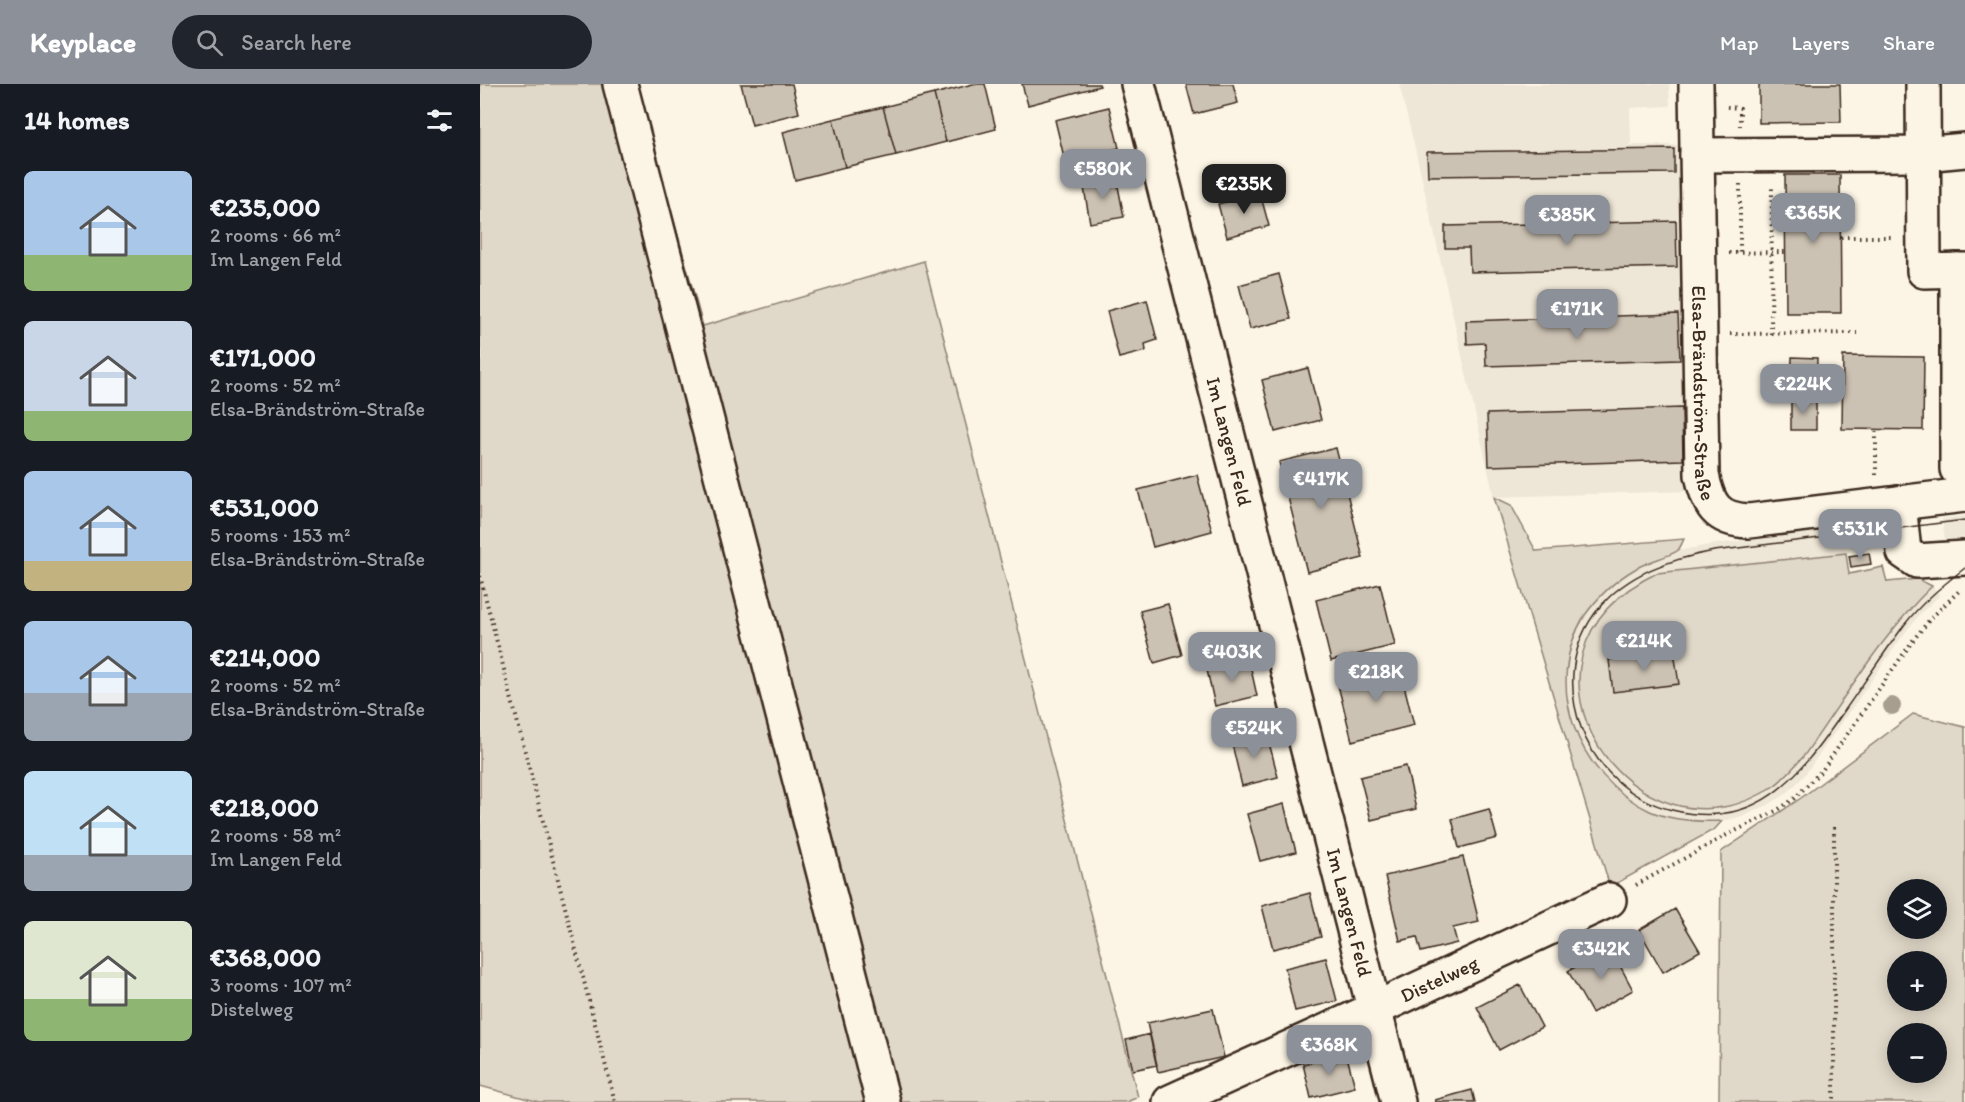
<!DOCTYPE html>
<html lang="en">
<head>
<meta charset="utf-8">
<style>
	:root { --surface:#171b24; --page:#20242c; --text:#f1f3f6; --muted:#9ea1a6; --accent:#8c9099 }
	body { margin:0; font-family:Itim,sans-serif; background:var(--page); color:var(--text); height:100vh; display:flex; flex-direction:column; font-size:22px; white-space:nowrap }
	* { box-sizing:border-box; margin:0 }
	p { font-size:20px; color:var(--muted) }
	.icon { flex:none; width:33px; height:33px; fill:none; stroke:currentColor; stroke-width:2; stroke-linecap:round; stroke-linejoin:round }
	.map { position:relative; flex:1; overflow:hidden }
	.sheet { display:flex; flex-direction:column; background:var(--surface); width:480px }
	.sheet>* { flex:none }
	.controls { position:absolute; left:1407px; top:795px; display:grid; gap:12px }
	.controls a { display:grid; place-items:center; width:60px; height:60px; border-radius:50%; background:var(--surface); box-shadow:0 3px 15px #0003; font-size:30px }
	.price { position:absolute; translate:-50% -51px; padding:0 14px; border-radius:12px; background:var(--accent); color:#fff; font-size:20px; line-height:39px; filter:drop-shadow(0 2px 3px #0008) }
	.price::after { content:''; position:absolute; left:50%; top:36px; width:18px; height:14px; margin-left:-9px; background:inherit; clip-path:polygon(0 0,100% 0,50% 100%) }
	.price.selected { background:#222; color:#fff }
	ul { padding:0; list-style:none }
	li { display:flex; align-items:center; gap:18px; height:150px; padding:0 24px }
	li span { display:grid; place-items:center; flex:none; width:168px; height:120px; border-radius:9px; color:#555 }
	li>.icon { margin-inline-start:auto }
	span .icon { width:72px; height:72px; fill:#fffc; stroke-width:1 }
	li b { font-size:26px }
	h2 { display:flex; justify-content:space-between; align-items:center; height:72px; padding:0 24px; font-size:26px }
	header { display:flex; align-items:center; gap:36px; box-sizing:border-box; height:84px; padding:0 30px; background:var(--accent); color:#fff }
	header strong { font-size:28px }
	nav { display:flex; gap:33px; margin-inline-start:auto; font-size:21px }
	.search { width:420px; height:54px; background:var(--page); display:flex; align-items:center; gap:15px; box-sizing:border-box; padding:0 21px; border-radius:33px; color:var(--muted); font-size:22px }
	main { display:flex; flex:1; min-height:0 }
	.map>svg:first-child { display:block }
	.built { fill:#eee6d6 }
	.green { fill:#e0d8c8; stroke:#8e8173; stroke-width:1.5; fill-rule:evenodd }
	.building { fill:#ccc2b3; stroke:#3b2a1e; stroke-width:1.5 }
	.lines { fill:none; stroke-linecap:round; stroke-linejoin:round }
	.minor-casing { stroke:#3b2a1e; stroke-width:38 }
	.path { stroke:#3b2a1e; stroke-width:4; stroke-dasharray:1.5 4.5; stroke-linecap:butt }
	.minor { stroke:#fcf5e5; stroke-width:33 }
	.tram { stroke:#3b2a1e; stroke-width:1.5 }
	.tree { fill:#a89e8f }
	.labels { text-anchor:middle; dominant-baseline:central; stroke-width:4.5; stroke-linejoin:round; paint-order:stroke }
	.street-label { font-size:20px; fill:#3b2a1e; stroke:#fcf5e5 }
</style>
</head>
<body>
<header>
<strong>Keyplace</strong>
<div class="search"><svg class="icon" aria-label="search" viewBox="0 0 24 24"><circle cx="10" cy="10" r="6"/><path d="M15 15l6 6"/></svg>Search here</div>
<nav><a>Map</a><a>Layers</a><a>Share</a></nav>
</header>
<main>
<section class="sheet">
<h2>14 homes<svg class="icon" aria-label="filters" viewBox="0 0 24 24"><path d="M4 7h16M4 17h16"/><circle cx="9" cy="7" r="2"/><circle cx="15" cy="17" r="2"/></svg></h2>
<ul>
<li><span style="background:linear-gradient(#a9c7e8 70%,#8fb573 0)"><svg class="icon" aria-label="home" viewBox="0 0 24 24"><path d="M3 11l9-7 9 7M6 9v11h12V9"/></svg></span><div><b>€235,000</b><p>2 rooms · 66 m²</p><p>Im Langen Feld</p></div></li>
<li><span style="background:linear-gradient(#c9d6e8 75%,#8fb573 0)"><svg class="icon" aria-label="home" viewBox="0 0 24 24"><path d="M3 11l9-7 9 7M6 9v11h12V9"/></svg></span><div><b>€171,000</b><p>2 rooms · 52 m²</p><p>Elsa-Brändström-Straße</p></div></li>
<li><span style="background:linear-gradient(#a9c7e8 75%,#c2b280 0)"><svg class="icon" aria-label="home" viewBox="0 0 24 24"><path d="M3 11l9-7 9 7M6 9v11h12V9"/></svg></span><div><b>€531,000</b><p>5 rooms · 153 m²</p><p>Elsa-Brändström-Straße</p></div></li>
<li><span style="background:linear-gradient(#a9c7e8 60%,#9aa5b1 0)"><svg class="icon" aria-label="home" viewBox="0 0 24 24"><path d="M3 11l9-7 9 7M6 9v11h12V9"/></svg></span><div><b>€214,000</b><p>2 rooms · 52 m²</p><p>Elsa-Brändström-Straße</p></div></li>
<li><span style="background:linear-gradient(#bfe0f5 70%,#9aa5b1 0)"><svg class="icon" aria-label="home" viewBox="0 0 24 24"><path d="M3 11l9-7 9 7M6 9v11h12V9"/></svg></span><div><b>€218,000</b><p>2 rooms · 58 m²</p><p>Im Langen Feld</p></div></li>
<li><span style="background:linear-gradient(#dfe7d0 65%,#8fb573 0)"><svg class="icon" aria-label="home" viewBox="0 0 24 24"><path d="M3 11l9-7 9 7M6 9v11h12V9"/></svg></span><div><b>€368,000</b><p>3 rooms · 107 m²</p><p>Distelweg</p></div></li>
</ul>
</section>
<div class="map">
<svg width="1485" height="1018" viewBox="0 0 1485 1018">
	<rect width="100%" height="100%" fill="#fcf5e5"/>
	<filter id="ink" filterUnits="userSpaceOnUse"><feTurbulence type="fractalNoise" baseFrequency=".0167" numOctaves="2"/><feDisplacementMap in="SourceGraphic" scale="12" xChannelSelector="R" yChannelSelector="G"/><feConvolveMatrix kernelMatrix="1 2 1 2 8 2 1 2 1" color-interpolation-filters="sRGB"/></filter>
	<g filter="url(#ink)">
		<path class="built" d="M919 0H1189L1190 22 1150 24 1151 61H1203L1212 407 1014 413 935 64Z
			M1485 432V454L1465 456 1462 435Z
			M1397 441 1399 465 1177 489 1156 499 1140 512 1124 529 1104 560 1099 579V598L1105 636 1111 653 1135 686 1295 701 1323 673 1412 547 1431 523 1452 502 1460 511 1441 529 1427 546 1324 692 1306 710 1288 721 1264 732 1242 737 1218 738 1192 734 1170 727 1146 713 1129 698 1101 663 1088 625 1086 604V585L1089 565 1096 548 1106 530 1118 514 1155 484 1172 476 1197 467 1235 460Z"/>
		<path class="green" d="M0 0H156L223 242 444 177 658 1013 647 1018H59L0 1002Z
			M1014 413 1031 421 1056 467 1204 455C1202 459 1200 465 1197 467 1190 472 1166 478 1155 485 1136 496 1118 513 1105 531 1061 601 1098 693 1170 727 1193 737 1218 738 1242 737L1235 745 1130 803Z
			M1366 469 1369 490 1403 483 1407 498 1438 495 1452 502C1401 552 1364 615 1323 673 1314 683 1305 694 1294 702 1157 796 1002 573 1177 489Z
			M1433 630 1485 643V1018H1239L1241 768 1321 714ZM1418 806H1456V844H1418ZM1418 878H1456V916H1418ZM1418 950H1456V988H1418Z"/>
		<path class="building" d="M261 0H312L319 29 272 41Z
			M493 0H505L516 45 466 58 454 10Z
			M542 0H619L620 2 548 21Z
			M706 0H753L758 19 714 30Z
			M1279 0H1360L1361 38 1279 39Z
			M454 10 466 58 416 71 403 23Z
			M403 23 416 71 365 83 353 35Z
			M629 23 639 64 585 77 575 36Z
			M353 35 365 83 315 96 303 48Z
			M1194 65V89L948 92 947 68Z
			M1305 91H1360L1361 229H1306Z
			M636 92 644 133 610 139 603 98Z
			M780 109 789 142 747 153 738 120Z
			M1196 137 1197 183 990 188 989 164H965V142Z
			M799 190 811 235 770 245 759 201Z
			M667 216 677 256 665 260 666 267 639 274 627 227Z
			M1198 230 1200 276 1006 282 1005 259 987 260 986 237Z
			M1363 272 1444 273 1443 346 1362 345Z
			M1312 273 1337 274 1336 316 1311 315Z
			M828 284 841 336 795 348 782 296Z
			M1311 315 1336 316V346H1311Z
			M1202 324 1203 376 1009 382 1007 330Z
			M856 364 883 474 827 488 799 378Z
			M717 391 732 447 673 463 658 406Z
			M1389 469 1391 480 1371 483 1369 472Z
			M900 500 915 561 851 577 836 516Z
			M688 520 702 571 674 579 660 527Z
			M1194 568 1199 600 1133 608 1129 576Z
			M769 576 777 612 735 622 727 586Z
			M919 581 934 641 872 657 857 597Z
			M786 647 798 693 762 702 751 656Z
			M926 682 936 725 891 736 880 693Z
			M804 720 816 768 780 777 767 730Z
			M1009 725 1017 754 979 764 972 735Z
			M983 773 999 838 973 844 977 859 941 868 937 853 920 857 905 792Z
			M830 809 841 853 793 865 782 822Z
			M1195 825 1220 867 1183 888 1159 846Z
			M1130 863 1153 906 1112 929 1088 887Z
			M846 874 857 917 815 927 805 884Z
			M1040 901 1062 943 1019 966 997 923Z
			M733 925 744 973 678 988 667 939Z
			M670 950 677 981 653 986 646 956Z
			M866 969 875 1003 831 1014 823 980Z
			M992 1006 995 1018H956L955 1016Z"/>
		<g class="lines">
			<defs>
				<g id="minor">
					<path d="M140 0 403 1018"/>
					<path id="s1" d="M658 0 918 1018"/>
					<path id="s2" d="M1216 0 1222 391C1228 420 1236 436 1269 437L1485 411"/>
					<path d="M1443 0 1444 187 1485 186"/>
					<path d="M1217 71 1443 70 1485 66"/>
					<path d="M1477 186V385"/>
					<path d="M1419 419 1424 468 1437 477 1485 474"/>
					<path id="s3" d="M690 1018 895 925 1129 816"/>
				</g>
			</defs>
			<use href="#minor" class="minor-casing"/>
			<path class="path" d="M1247 23 1260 24V42
				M1260 100V169
				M1361 153H1413
				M1249 169 1305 168
				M1250 250 1377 249
				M1291 250 1292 101
				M1396 391V345
				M0 492 135 1018
				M1354 743V1018
				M1156 801 1245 752 1296 727 1314 715 1343 685 1434 555 1451 534 1480 506"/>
			<use href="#minor" class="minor"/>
			<path class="tram" d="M1485 436 1234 467C1191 475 1148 489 1119 524 1061 595 1105 705 1192 726 1276 747 1317 695 1360 633 1382 602 1403 570 1425 540 1442 518 1464 500 1485 484"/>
		</g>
		<circle class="tree" cx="1412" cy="622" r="9"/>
	</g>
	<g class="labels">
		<g class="street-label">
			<text stroke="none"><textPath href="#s2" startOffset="309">Elsa-Brändström-Straße</textPath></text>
			<text stroke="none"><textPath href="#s1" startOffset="369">Im Langen Feld</textPath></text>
			<text stroke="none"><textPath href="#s1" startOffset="855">Im Langen Feld</textPath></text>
			<text stroke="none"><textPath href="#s3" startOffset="296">Distelweg</textPath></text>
		</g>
	</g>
</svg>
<div class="controls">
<a><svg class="icon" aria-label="layers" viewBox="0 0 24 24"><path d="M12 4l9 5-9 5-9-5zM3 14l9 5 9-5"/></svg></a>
<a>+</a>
<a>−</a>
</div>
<b class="price" style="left:623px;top:116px">€580K</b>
<b class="price selected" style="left:764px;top:131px">€235K</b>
<b class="price" style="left:1333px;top:160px">€365K</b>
<b class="price" style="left:1087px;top:162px">€385K</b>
<b class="price" style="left:1097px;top:256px">€171K</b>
<b class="price" style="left:1323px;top:331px">€224K</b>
<b class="price" style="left:841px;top:426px">€417K</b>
<b class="price" style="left:1380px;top:476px">€531K</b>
<b class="price" style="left:1164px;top:588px">€214K</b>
<b class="price" style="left:752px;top:599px">€403K</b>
<b class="price" style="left:896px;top:619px">€218K</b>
<b class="price" style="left:774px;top:675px">€524K</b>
<b class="price" style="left:1121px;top:896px">€342K</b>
<b class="price" style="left:849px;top:992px">€368K</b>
</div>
</main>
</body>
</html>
